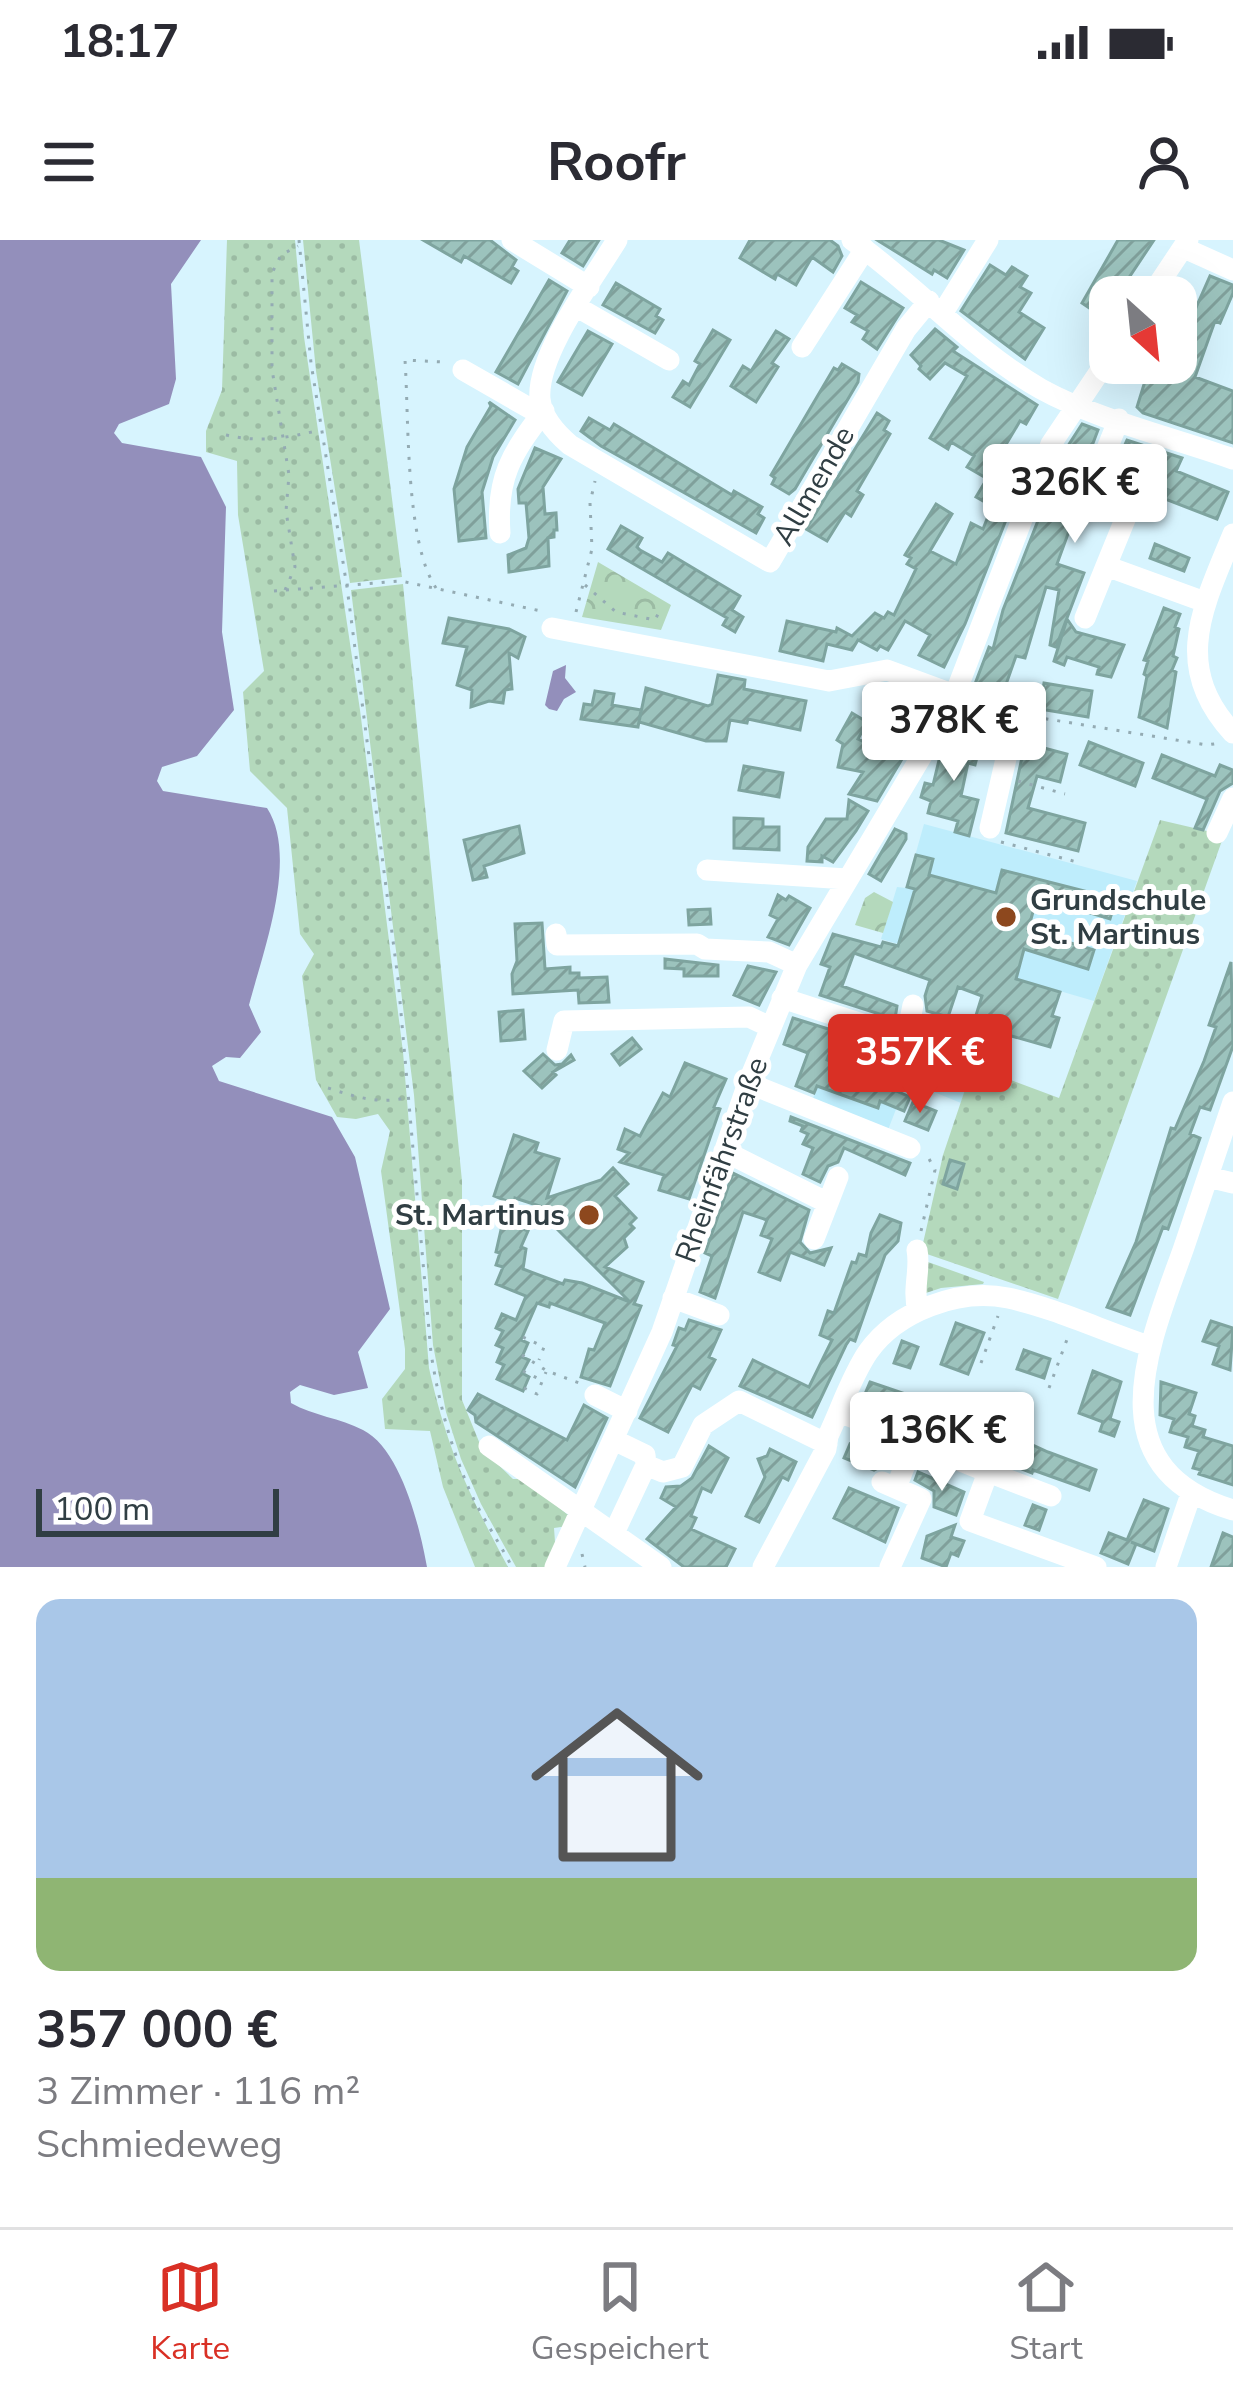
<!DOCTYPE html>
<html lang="de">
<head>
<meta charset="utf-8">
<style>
	:root { --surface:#fff; --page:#f2f2f3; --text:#2b2b33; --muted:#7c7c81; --line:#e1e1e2; --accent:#d93025 }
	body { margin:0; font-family:"Nunito Sans",sans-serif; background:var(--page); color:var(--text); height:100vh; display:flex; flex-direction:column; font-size:45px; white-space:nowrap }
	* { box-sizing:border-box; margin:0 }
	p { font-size:39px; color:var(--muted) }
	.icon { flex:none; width:66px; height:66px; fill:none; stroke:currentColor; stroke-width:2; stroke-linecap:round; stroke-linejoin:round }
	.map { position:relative; height:1327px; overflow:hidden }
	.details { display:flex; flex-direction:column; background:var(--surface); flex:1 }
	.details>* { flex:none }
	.needle { width:78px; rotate:153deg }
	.tools { position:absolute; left:1089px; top:36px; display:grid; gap:24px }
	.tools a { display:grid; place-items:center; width:108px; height:108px; border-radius:24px; background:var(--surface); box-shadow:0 12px 48px #0002; font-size:60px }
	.scale { position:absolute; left:36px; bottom:30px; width:243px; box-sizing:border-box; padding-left:12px; border:6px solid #303e43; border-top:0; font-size:33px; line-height:42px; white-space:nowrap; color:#303e43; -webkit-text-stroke:9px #fff; paint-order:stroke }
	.price { position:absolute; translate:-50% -102px; padding:0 27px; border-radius:12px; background:#fff; color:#222; font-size:39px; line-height:78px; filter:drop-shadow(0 3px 6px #0008) }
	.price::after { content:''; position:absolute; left:50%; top:72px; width:36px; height:27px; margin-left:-18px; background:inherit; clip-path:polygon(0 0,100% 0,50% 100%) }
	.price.current { background:var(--accent); color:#fff }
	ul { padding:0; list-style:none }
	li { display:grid; align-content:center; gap:24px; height:636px; padding:0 36px }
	li span { display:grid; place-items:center; height:372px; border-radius:24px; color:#555 }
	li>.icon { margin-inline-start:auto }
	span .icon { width:216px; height:216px; fill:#fffc; stroke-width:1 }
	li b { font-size:51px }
	.status { display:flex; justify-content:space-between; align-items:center; height:84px; padding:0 60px; background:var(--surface); direction:ltr }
	.status svg { height:33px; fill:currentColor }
	header { display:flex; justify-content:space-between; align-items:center; height:156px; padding:0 36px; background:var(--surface); font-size:54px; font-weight:700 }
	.tabs { display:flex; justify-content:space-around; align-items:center; height:168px; border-top:3px solid var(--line); background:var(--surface); font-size:33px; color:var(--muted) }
	.tabs a { display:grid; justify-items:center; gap:6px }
	.tabs .current { color:var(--accent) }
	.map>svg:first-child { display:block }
	.built { fill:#beedfc }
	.grass { fill:url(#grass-dots) }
	.park { fill:url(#park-crowns) }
	.water { fill:#938fbb }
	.building { fill:url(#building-hatch); stroke:#7ea49f; stroke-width:3 }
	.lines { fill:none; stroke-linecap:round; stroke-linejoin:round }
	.path { stroke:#94abb3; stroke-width:3; stroke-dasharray:3 9; stroke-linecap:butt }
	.minor { stroke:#fff; stroke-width:21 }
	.poi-dot { fill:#8d481e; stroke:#fff; stroke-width:4.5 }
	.labels { text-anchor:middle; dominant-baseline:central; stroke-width:10; stroke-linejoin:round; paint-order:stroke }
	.street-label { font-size:30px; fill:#303e43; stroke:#fff }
	.poi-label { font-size:30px; font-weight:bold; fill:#303e43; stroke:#fff; text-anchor:start }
</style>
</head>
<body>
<div class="status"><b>18:17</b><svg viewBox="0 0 49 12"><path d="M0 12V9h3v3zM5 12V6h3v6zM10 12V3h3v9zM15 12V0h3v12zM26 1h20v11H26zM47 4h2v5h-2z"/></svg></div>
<header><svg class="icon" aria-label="menu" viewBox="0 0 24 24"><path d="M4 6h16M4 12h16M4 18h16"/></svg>Roofr<svg class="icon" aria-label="person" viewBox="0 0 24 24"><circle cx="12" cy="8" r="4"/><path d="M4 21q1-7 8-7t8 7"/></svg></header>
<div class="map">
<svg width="1233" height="1327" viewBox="0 0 1233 1327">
	<defs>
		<pattern id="grass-dots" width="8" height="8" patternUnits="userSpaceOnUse" patternTransform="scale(3)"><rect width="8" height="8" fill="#b4d9bc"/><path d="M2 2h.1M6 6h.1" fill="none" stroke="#9bbba3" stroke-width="1.8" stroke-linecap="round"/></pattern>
		<pattern id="park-crowns" width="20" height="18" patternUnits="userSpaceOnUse" patternTransform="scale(3)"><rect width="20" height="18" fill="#b4d9bc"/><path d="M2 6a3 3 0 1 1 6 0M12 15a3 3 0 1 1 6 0" fill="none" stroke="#9bbba3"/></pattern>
		<pattern id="building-hatch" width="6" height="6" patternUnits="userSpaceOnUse" patternTransform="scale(3)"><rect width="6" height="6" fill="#9cc3bd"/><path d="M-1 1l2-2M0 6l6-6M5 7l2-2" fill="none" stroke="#80a09b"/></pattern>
	</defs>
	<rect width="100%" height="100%" fill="#d7f4fe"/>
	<path class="built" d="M924 584 1137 641 1094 761 881 699 897 647 906 648Z
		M843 782 973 826 961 863 907 841 886 895 810 866Z"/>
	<path class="grass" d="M227 0H295L304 97 360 470 403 812 429 1128C447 1210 469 1254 508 1327H475L443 1247 430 1191 385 1189 382 1159 405 1129V1109L381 931 390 891 378 874 356 879 337 877 316 840 302 736 314 714 300 694 287 568 250 531 243 452 264 431 238 275 237 221 206 212V191L222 150Z
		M303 0H359L402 337 350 343 316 131Z
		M403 344 462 941V1160L482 1209 513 1239H523L572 1278 568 1286 554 1288 556 1316 550 1327H516L481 1264 461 1219 446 1172 433 1105 414 855 351 350Z
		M1160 580 1224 595 1058 1059 921 1012 943 915 973 826 1059 858Z
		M928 1022 984 1042 983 1044 941 1048 920 1055Z"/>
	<path class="park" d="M598 322 671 365 661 390 582 377Z
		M874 652 893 662 883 693 855 685 865 658Z"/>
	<path class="water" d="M0 0H201L171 44 176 139 169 164 119 184 114 193 122 203 201 217 226 267 222 392 234 470 197 516 162 527 157 541 163 551 267 568C299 617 263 712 249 765L261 792 240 818 226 817 212 826 219 841 332 877 355 917 390 1069 358 1112 368 1148 334 1155 300 1145 290 1152 291 1163C314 1176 340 1178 363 1190 401 1209 420 1288 427 1327H0Z
		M566 425 565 438 576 452 564 459 557 471 549 469 545 465 553 431Z"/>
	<path class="building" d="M423 0H490L516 20 512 27 518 31 511 43 464 16 461 22Z
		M570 0H599L583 26 562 13Z
		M750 0H830L838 6 842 16 833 32 812 17 796 45 777 34 775 39 740 18Z
		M877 0H939L964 10 947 38 934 30 932 34Z
		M1118 0H1154L1116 57H1110V69L1104 78 1082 63Z
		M990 25 1006 35 1012 27 1027 36 1020 47 1031 53 1019 72 1044 88 1025 119 961 71Z
		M1210 36 1233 45V53L1220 83 1215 81 1195 137 1233 151V203L1143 173 1137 167 1146 138 1154 142 1161 123H1176V84L1187 88Z
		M549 40 567 51 518 144 496 132Z
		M861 42 903 68 877 109 863 99 868 91 852 82 857 75 845 68Z
		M616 43 660 69 656 76 663 80 655 93 603 65Z
		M935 89 957 107 953 111 1037 165 1026 184 1020 181 986 238 967 227 974 216 951 202 948 209 930 198 967 136 945 123 930 139 919 129 921 126 911 115Z
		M713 90 730 100 690 167 673 157 683 141 689 145 700 124 695 121Z
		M588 91 612 104 582 155 558 142Z
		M776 91 789 99 772 123 778 127 756 162 731 146 743 126 751 131Z
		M842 124 859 134 858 142 795 249 789 254 772 244 775 238 771 235 834 128 838 130Z
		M489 162 515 180 493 217 482 252 486 298 459 301 454 249 467 207 491 166Z
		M877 173 889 181 884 190 890 194 857 251 863 255 851 276 845 272 827 301 806 289Z
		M589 178 610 190 614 184 732 255 734 251 762 267 758 274 764 278 756 293 601 206 581 191Z
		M1082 184 1098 190 1084 227 1083 234 1091 244 1108 242 1127 200 1182 218 1176 231 1228 252 1217 279 1165 259 1169 250 1123 232 1109 269 1081 258 1057 324 1084 333 1056 407 1050 405 1059 350 1046 347 1025 418 1016 416 998 467 970 457 989 407 993 409 1003 370 1066 209Z
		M535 208 561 219 543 247 545 274 556 273 557 290H554V297L548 298 549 326 509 332 508 315 526 308 529 298 526 263H519L518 249Z
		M988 237 1011 250 999 270 976 257Z
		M936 264 952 274 930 311 956 324 971 283 983 289 991 269 1008 275 965 384 944 427 919 415 930 395 905 381 888 410 880 406 877 410 858 400 852 410 827 404 823 421 780 411 787 381 836 392 837 388 852 396 875 373 884 378 888 372 894 375 916 329 907 324 911 318 905 315Z
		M621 286 642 298 637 307 640 310 662 322 668 313 740 356 732 370 743 377 735 392 723 385 727 378 608 309Z
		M1155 304 1189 318 1184 331 1150 318Z
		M1164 368 1180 374 1175 387 1179 389 1173 416 1177 418 1172 430 1176 432 1167 488 1139 477 1147 436 1144 434 1148 421 1144 420Z
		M449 378 509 389 525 397 518 418 509 413 512 449 505 450 503 463 489 461 471 467 472 450 457 445 467 407 443 403Z
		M1067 379 1076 392 1124 405 1111 437 1097 434 1099 427 1067 417 1064 425 1054 421Z
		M718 435 745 440 744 449 806 461 800 490 748 479 747 483 730 480 726 501H706L639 482 646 448 708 466 712 464Z
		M1044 443 1092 451 1088 477 1040 469Z
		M892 448 935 464 928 470 907 511 872 471 887 458Z
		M595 451 614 454 612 465 641 470 638 487 581 479 584 464 592 465Z
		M852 473 867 482 858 499 902 519 877 561 849 554 863 532 838 527 843 504 837 500Z
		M1016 473 1030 478 1026 501 1019 500 1013 491Z
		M955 490 981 502 975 525 968 523 961 556 978 560 969 596 955 592 958 581 928 573 931 561 921 557 925 543 933 545 940 516 947 518Z
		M1089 502 1143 523 1135 546 1080 525Z
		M1025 503 1067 514 1060 542 1037 536 1028 568 1085 583 1078 611 1006 593Z
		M1162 515 1215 536 1220 525 1233 530V543L1220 551 1203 590 1195 588 1207 559 1153 538Z
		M744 526 783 533 779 557 739 550Z
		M849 560 868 571 856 591 833 622 822 616V622L807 621 808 607 826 579H847Z
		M734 578 763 579V587H779V610L734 608Z
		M519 586 524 613 484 626 487 637 473 640 464 600Z
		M895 589 906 594V599L881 641 869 634Z
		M916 615 933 619 929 635 996 653 1002 630 1116 659 1110 679 1037 657 1028 690 1094 710 1088 729 1024 709 1016 739 1060 752 1052 776 1059 778 1050 807 973 785 982 756 958 747 948 777 927 771 925 756 930 740 854 713 842 746 897 766 895 779 820 755 830 727 821 724 833 694 881 707 883 702 898 706 915 649 907 647Z
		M778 655 786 660 789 656 810 668 789 705 768 697 778 679 770 675Z
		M710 669 711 684 689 685 688 670Z
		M542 683 545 729 570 727V733H579V738L607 737 609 762 579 763 578 750 513 754 512 734 517 721 515 684Z
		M665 719 718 725V736H684V729L665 728Z
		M1231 722 1233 806 1210 870 1200 867 1190 894 1200 898 1168 989 1163 987 1130 1075 1107 1067 1136 1002 1171 888 1175 889 1204 821 1216 787 1209 785Z
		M748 726 776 732 759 765 734 755Z
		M523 770 525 799 501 801 499 772Z
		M793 778 838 792 827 820 896 846 894 850 910 857 904 871 880 861 878 868 817 846 814 853 796 846 808 813 784 804Z
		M632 798 641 809 620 825 612 814Z
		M543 814 555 825 562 824 571 815 574 820 553 832 556 835 542 848 524 831Z
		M685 823 726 839 714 867 720 869 689 959 659 950 664 935 620 922 629 913 618 909 625 889 640 896 663 853 670 857Z
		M913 862 936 871 928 890 905 881Z
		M791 877 910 923 905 935 844 908 838 922 828 926 820 942 803 934 813 908 803 904 808 894 801 891 803 886 790 881Z
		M514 895 538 903 535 912 559 919 547 958 601 940 613 928 628 944 615 956 636 978 630 984 634 988 624 998 627 1007 605 1027 643 1042 634 1064 641 1066 610 1146 581 1137 589 1109 594 1110 605 1083 550 1063 549 1067 537 1063 521 1100 528 1103 522 1117 529 1120 522 1133 529 1137 523 1151 497 1139 504 1125 497 1122 503 1108 496 1105 503 1091 496 1088 502 1074 516 1080 526 1056 496 1044 503 1027 496 1025 500 1013 496 1012 503 981 528 991 521 1007 526 1009 523 1029 563 1044 565 1040 582 1043 630 1062 555 987 561 973 515 958 514 964 494 956Z
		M950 920 964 924 957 949 943 944Z
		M733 933 809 970 800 1002 810 1013 831 1008 824 1025 790 1012 780 1040 759 1032 772 999 761 995 767 980 743 972 715 1058 700 1052 712 1016 705 1013Z
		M880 975 901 983 898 1001 885 1015 855 1101 850 1099 846 1105 812 1177 740 1146 753 1120 809 1147 832 1100 820 1095 828 1071 834 1073 852 1022 856 1023 859 1014 866 1016 871 993Z
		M689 1080 721 1090 709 1117 715 1120 700 1149 692 1145 668 1192 640 1178 677 1106 673 1105 679 1088 685 1090Z
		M1211 1081 1233 1088 1230 1130 1213 1124 1219 1106 1203 1101Z
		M956 1083 984 1093 968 1134 941 1124Z
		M902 1101 918 1107 910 1128 894 1123Z
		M1024 1110 1050 1119 1044 1138 1017 1129Z
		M1093 1131 1121 1142 1110 1179 1119 1182 1114 1196 1100 1191 1103 1182 1079 1173Z
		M870 1142 999 1186 998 1189 1048 1212 1096 1230 1089 1250 1033 1230 1032 1233 869 1168 873 1157 865 1154Z
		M1161 1142 1196 1153 1189 1174 1195 1176 1192 1186 1205 1190 1203 1197 1233 1206V1245L1199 1234 1201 1230 1193 1228 1199 1211 1185 1207 1188 1197 1170 1192 1174 1179 1160 1175Z
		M478 1154 567 1200 584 1165 607 1178 575 1247 476 1182 475 1175 468 1170Z
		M850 1204 884 1217 880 1227 874 1230 844 1218Z
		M709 1206 728 1218 711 1252 702 1248 691 1276 696 1278 691 1289 735 1309 726 1327H684L647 1299 676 1267 661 1258 666 1247 681 1246 692 1238Z
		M770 1209 796 1222 788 1240 782 1237 759 1282 746 1276 765 1237 758 1219 767 1216Z
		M918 1232 964 1252 956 1275 934 1267V1251L915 1240Z
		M849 1248 898 1268 885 1302 834 1278Z
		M1144 1260 1168 1269 1154 1311 1131 1302 1136 1304 1128 1324 1101 1313 1109 1293 1127 1300Z
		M1033 1265 1046 1270 1039 1290 1025 1285Z
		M955 1285 951 1297 964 1301 958 1316 951 1313 946 1327 922 1318 927 1296Z
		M1223 1293 1233 1297V1327H1211Z"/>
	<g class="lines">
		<path class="path" d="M299 0 311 123 347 347 398 739 431 1113C439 1164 452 1213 474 1260 486 1283 500 1304 512 1327
			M226 195C260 203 287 198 320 190
			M585 345 616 372 655 380 660 370
			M436 348C405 302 409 178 405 120L444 122
			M285 350 295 327 286 271 289 235 272 129V33L281 15 298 6
			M274 351 401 341 541 371
			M576 372 592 309 590 263 595 241
			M998 471 1207 505 1220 503
			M1018 541 1065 554
			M1001 602 1077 622
			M328 848C356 857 380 865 409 857
			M921 991 935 930 927 915
			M523 1097 544 1107 539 1120
			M522 1115 547 1131 579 1143
			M981 1123 998 1076
			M523 1131 541 1140
			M524 1148 537 1154 546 1132
			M1049 1148 1069 1094
			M582 1314 585 1327"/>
		<path class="minor" d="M512 0 589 47
			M617 0C594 38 536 115 540 159 542 178 556 193 570 205L770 322 906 89 929 61
			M852 0C918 47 971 109 1041 149 1095 179 1174 198 1233 219
			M1184 8 1233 30
			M1150 57 1188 0
			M577 67 669 120
			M942 74 988 0
			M802 107 865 9
			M463 130 531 169 544 171C511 214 496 238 500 293
			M1098 231 1119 179
			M1233 294C1203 367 1171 426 1233 493
			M1106 326 1126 277
			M1085 378 1106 326 1205 362
			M552 388 829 441 887 430 955 455
			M949 470 995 492 1008 510 990 588
			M1217 593 1233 558
			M707 630 847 639
			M556 694 557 705 697 704 705 709 769 712 797 725
			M782 758 899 796 908 790 913 765
			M557 810 564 781 749 777 770 787
			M748 843 910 908
			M1233 862C1216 911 1200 961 1183 1010 1148 1107 1095 1228 1233 1270
			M724 911 828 963 814 999
			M1208 937 1233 943
			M828 963 838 937
			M917 1010C921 1030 912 1048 918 1071
			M673 1058 719 1075
			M595 1155 627 1171
			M839 1172 988 1232 970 1281 1096 1327
			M489 1206 661 1327
			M646 1225 663 1232 682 1227 703 1185 739 1161 827 1204
			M988 1232 1051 1256
			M882 1242 921 1259 890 1327
			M896 1248 913 1204
			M614 1293 646 1225 645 1215 614 1200
			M555 1327 662 1092 748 843 797 725 949 470 1051 204 1110 116
			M763 1327 826 1209 828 1196C841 1169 851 1137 868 1112 897 1071 959 1048 1008 1058 1055 1068 1103 1091 1149 1106
			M1166 1327 1191 1254"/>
	</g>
	<g class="poi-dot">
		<circle cx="1006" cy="677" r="12"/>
		<circle cx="589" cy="975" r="12"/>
	</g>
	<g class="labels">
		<g class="street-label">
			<text transform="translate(814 246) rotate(-60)">Allmende</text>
			<text transform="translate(722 920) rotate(-70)">Rheinfährstraße</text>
		</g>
		<g class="poi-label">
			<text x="1030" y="660">Grundschule<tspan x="1030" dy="34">St. Martinus</tspan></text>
			<text x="565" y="975" text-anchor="end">St. Martinus</text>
		</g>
	</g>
</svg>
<div class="tools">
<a><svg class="needle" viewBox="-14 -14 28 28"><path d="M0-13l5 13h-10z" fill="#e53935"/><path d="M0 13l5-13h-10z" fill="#7c7c81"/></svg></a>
</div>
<div class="scale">100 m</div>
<b class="price" style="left:1075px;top:306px">326K €</b>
<b class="price" style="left:954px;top:544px">378K €</b>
<b class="price current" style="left:920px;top:876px">357K €</b>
<b class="price" style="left:942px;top:1254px">136K €</b>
</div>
<section class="details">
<ul>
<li><span style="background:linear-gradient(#a9c7e8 75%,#8fb573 0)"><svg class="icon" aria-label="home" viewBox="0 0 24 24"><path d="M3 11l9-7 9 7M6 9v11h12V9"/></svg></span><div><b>357 000 €</b><p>3 Zimmer · 116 m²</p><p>Schmiedeweg</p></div></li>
</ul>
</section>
<nav class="tabs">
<a class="current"><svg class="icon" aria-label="map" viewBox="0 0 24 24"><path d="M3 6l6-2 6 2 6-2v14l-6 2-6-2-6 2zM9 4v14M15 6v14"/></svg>Karte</a>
<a><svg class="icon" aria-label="saved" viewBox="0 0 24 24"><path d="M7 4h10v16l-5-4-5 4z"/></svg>Gespeichert</a>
<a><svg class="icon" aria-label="home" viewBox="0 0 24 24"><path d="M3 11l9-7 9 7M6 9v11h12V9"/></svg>Start</a>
</nav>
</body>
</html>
